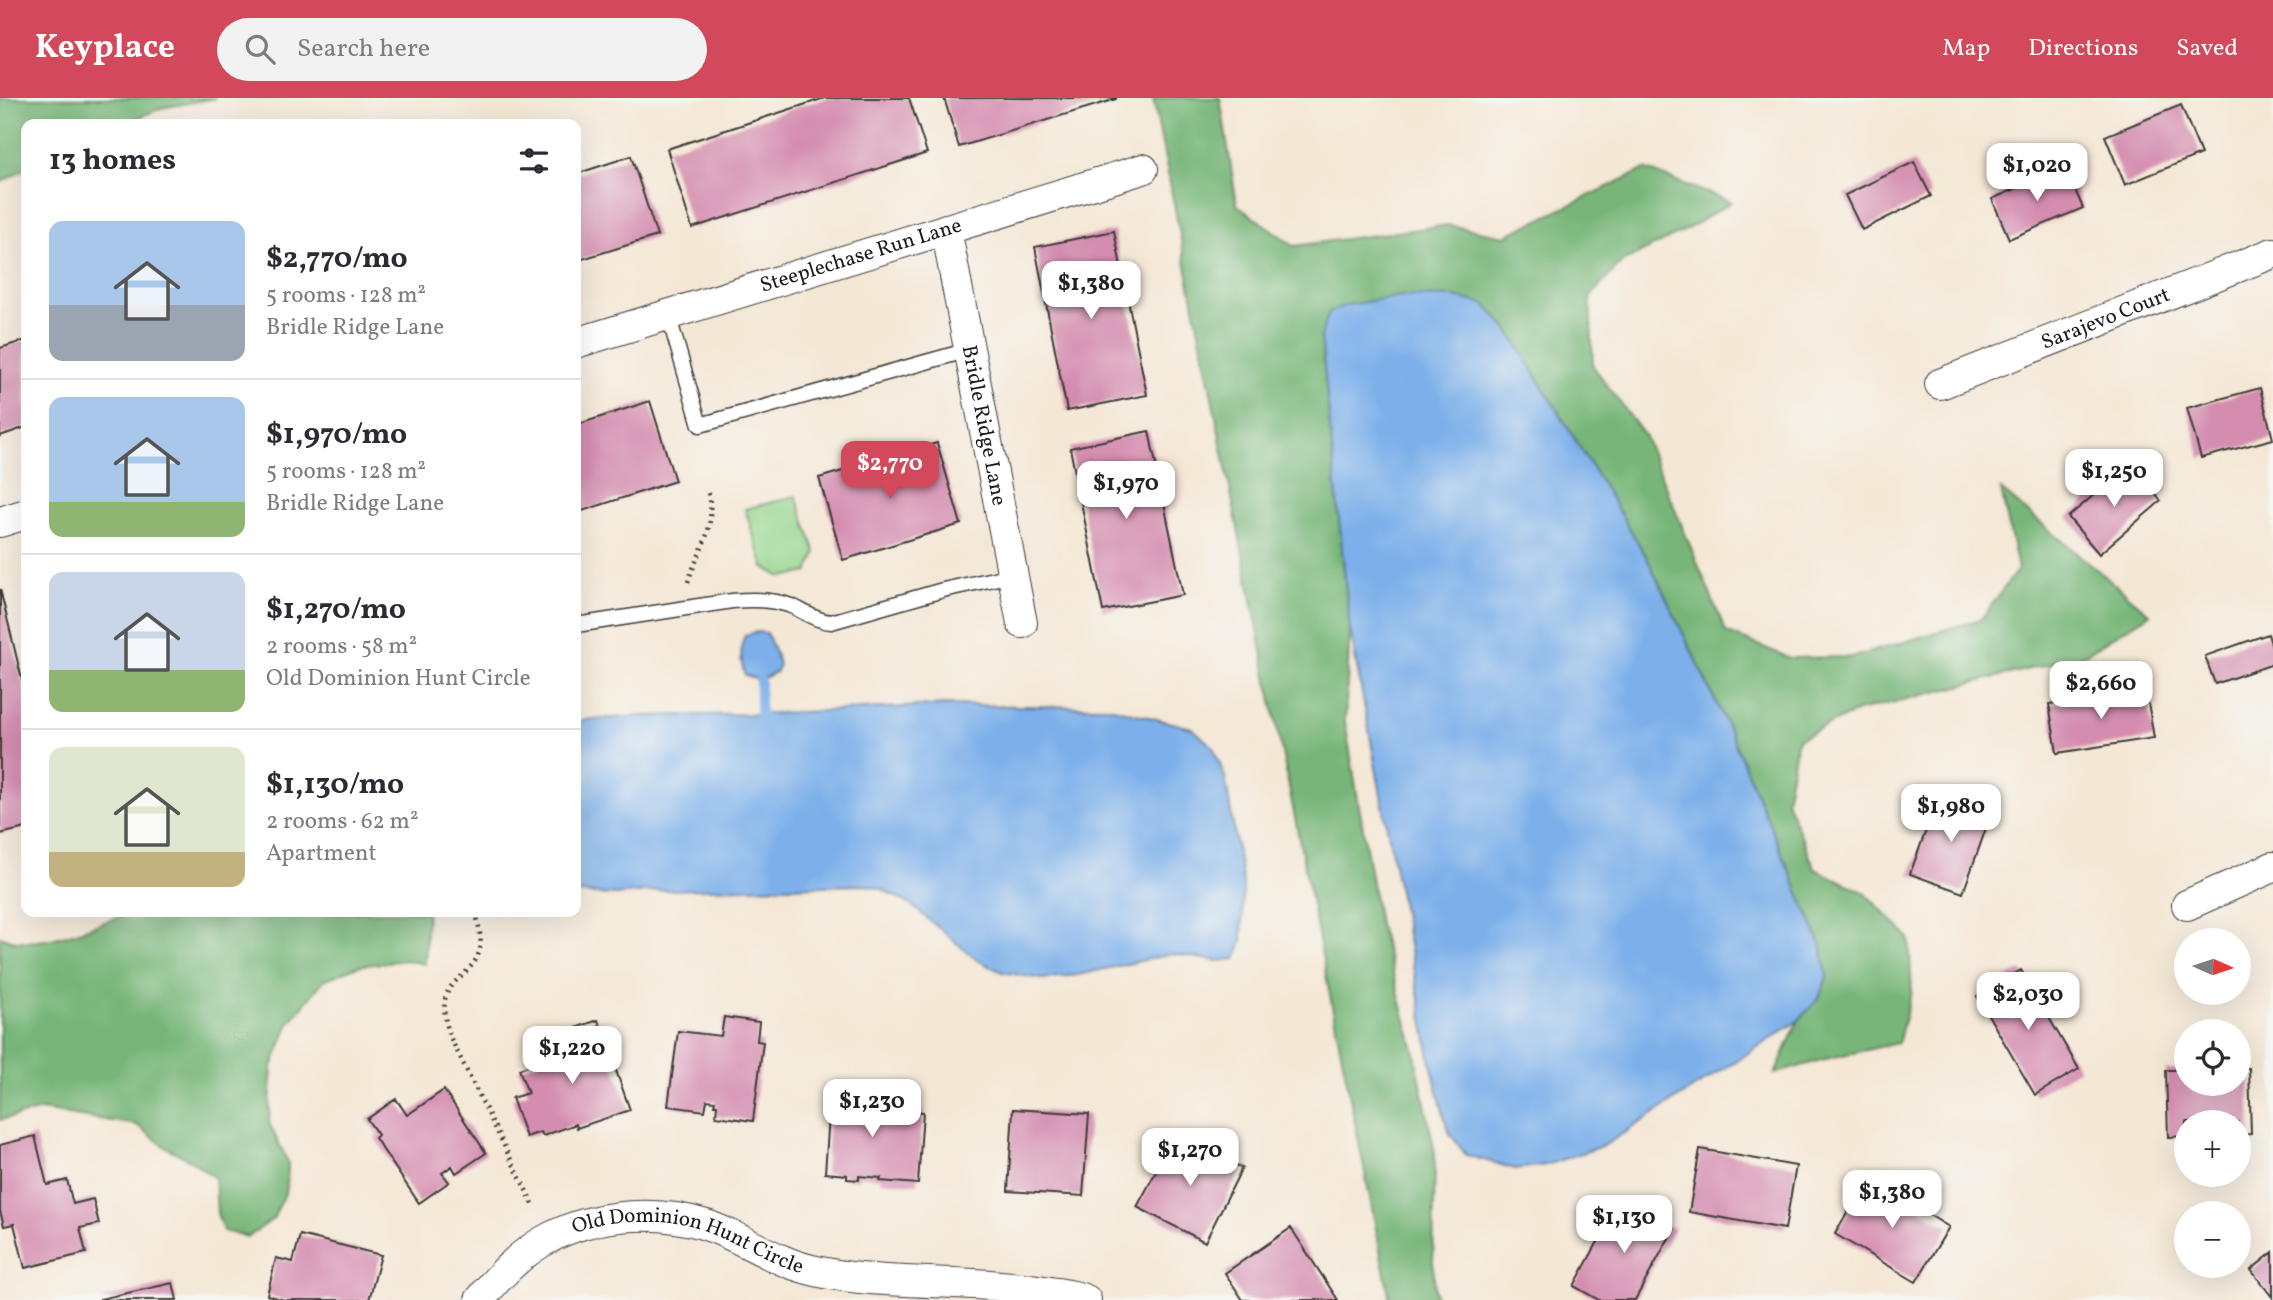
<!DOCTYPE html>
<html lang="en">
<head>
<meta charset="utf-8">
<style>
	:root { --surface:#fff; --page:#f2f2f3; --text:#2b2b33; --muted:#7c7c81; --line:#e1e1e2; --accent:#d1495b }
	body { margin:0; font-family:Vollkorn,serif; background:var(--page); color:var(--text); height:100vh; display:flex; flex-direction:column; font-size:26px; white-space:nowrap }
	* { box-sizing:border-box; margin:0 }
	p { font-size:23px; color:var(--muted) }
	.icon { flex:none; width:38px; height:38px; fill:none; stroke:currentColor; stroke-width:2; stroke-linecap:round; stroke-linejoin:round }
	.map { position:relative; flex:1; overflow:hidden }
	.panel { position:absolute; left:21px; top:21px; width:560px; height:798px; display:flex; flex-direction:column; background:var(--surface); border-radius:14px; box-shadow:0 7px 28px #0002 }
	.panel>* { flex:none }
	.needle { width:46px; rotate:93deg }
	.buttons { position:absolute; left:2174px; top:830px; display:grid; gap:14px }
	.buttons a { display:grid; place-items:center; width:77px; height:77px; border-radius:50%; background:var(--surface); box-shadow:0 7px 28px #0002; font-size:35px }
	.price { position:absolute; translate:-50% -60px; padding:0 16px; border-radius:14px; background:#fff; color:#222; font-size:23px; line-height:46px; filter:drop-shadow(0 2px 4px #0008) }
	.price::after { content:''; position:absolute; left:50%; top:42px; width:21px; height:16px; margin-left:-10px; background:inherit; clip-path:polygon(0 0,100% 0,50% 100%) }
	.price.selected { background:var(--accent); color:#fff }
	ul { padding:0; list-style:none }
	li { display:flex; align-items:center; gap:21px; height:175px; padding:0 28px }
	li+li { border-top:2px solid var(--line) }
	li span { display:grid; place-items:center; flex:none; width:196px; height:140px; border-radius:14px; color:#555 }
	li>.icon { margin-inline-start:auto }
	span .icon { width:84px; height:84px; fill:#fffc; stroke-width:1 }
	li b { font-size:30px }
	h2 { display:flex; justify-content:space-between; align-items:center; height:84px; padding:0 28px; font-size:30px }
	header { display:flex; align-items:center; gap:42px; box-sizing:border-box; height:98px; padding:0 35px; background:var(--accent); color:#fff }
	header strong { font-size:33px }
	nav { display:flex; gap:38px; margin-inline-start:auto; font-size:24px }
	.search { width:490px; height:63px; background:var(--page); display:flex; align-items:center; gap:18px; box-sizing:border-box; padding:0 24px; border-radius:38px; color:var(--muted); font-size:26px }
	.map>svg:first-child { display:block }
	.green { fill:#94d58c; stroke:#587854; stroke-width:2 }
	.forest { fill:#77b678; stroke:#4a694a; stroke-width:2 }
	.water { fill:#7db0ea; stroke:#4c6683; stroke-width:2 }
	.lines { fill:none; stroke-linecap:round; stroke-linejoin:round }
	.stream { stroke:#7db0ea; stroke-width:10 }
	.building { fill:#d48caf }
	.service-casing { stroke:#3c3a38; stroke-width:17 }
	.minor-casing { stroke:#3c3a38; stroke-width:32 }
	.path { stroke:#3c3a38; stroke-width:4.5; stroke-dasharray:2 5; stroke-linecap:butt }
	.service { stroke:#fff; stroke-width:14 }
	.minor { stroke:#fff; stroke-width:30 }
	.labels { text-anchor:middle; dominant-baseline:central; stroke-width:6; stroke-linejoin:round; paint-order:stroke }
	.street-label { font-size:21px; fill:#1c1c1c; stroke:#f6f6f2 }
</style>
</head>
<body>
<header>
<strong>Keyplace</strong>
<div class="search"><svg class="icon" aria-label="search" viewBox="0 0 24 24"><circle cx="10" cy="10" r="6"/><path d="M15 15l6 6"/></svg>Search here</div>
<nav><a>Map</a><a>Directions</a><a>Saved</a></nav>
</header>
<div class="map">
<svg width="2273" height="1202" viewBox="0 0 2273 1202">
	<rect width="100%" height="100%" fill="#f6f6f2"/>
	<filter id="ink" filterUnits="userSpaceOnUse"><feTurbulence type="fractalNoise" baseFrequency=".0143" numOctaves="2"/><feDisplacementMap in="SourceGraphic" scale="14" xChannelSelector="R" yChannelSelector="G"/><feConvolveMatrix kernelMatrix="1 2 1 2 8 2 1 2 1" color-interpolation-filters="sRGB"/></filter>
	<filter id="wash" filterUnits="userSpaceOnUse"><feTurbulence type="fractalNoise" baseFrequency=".00686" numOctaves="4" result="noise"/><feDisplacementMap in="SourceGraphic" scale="28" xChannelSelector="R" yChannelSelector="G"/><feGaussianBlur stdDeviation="1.57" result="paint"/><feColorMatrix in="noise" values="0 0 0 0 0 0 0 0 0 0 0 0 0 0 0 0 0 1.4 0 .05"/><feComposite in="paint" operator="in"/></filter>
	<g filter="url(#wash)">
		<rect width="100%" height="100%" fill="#f4e7d5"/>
		<path class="green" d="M796 398 816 455 808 474 781 479 764 469 745 411Z"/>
		<path class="forest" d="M0 0H216L161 10 124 26H26V70L0 85Z
			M1153 0H1220L1237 107 1294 148 1448 127 1505 138 1645 71 1731 104 1686 132 1622 164 1590 199 1593 268 1644 337 1726 534 1790 560 1854 559 1981 521 2018 471 2001 392 2150 516 2082 558 1858 613 1798 641 1786 702 1815 771 1864 794 1909 840 1912 894 1898 945 1821 962 1775 976 1798 923 1819 900 1827 879 1822 849 1730 634 1646 458 1509 233 1485 206 1329 214 1321 238 1350 531 1345 624 1379 826 1414 951 1435 1055 1433 1169 1436 1202H1390Z
			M131 814H427L425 866 406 862 358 868 324 882 289 925 272 969 269 1025 288 1064 287 1091 273 1121 248 1139 223 1133 217 1115 215 1080 192 1063 164 1048 137 1027 42 1012 0 1022V838C34 856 97 826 131 814Z"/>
		<path class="water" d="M1401 198 1455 199 1485 206 1509 233 1646 458 1730 634 1822 849 1827 879 1819 900 1798 923 1605 1047 1546 1067 1515 1071 1466 1057 1448 1033 1432 970 1350 531 1321 238 1329 214 1347 207Z
			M756 534 767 535 779 566 776 574 760 582 745 577C740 563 740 550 745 537Z
			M946 607 1109 609 1192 630 1213 649 1225 679 1243 786 1242 843 1236 861 1218 863 1171 856 1078 877 1042 881 1002 874 977 862 911 807 882 791 865 787 666 792 615 797 576 795V625L583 622 641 618 760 616Z"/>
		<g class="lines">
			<path class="stream" d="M760 582V616"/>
		</g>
		<g id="blocks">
			<path class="building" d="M825 0H909L927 55 692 130 667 51Z
				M944 0H1116V1L959 49Z
				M2181 7 2201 56 2125 87 2105 38Z
				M631 58 657 138 576 163V76Z
				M1914 64 1931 98 1862 132 1845 97Z
				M2065 69 2083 110 2009 141 1992 101Z
				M1114 133 1147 297 1067 313 1035 149Z
				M26 242V329L0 338V250Z
				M2260 290 2273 341 2201 360 2187 310Z
				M650 303 675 383 576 415V327Z
				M1149 333 1183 497 1103 513 1070 350Z
				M937 345 961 426 843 462 819 380Z
				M2130 366 2161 403 2099 456 2068 419Z
				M0 491 26 598V730L0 736Z
				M2268 536 2273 552V566L2215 586 2205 558Z
				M2146 592 2154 640 2057 655 2049 606Z
				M1939 697 1991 716 1963 795 1910 776Z
				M2021 872 2079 971 2035 997 1977 898Z
				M724 919 759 924 757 943 763 944 753 1023 716 1018 717 1007H714L715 1003 707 1002 705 1013 668 1008 678 933 721 938Z
				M598 922 630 1012 577 1030 576 1026 543 1038 541 1034 526 1039 512 1000 528 995 519 971 571 953 564 934Z
				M2238 970H2249L2251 1036 2238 1037V1024H2186V1038L2168 1039 2166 972H2186V985H2238Z
				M831 988 869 991 867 1010 923 1014 918 1086 880 1083 881 1080 859 1078V1082L847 1081V1077L825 1075Z
				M444 992 486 1055 456 1075 452 1068 442 1075 449 1084 419 1105 375 1040 378 1037 367 1021 396 1001 407 1017Z
				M1013 1011 1089 1016 1083 1098 1008 1093Z
				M1176 1036 1242 1070 1205 1144 1137 1109Z
				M35 1038 47 1087 67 1082 73 1106 93 1101 99 1126 80 1130 86 1155 25 1170 14 1126 4 1128 0 1113V1047Z
				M1700 1051 1796 1068 1785 1131 1689 1114Z
				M1868 1080 1949 1129 1916 1184 1835 1136Z
				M1621 1101 1674 1131 1635 1202H1599L1574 1188Z
				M1291 1130 1338 1202H1243L1225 1175Z
				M300 1137 381 1157 369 1202H284L267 1197 276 1160 293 1164Z
				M2273 1154V1200L2251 1172Z
				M173 1185 177 1202H100V1201Z"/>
		</g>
	</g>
	<g filter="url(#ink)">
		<use href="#blocks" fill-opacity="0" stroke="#3c3a38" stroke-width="2"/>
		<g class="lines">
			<defs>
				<path id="service" d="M668 216 700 327 969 252
					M576 527 732 503C753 501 775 501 794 509 806 515 817 523 831 524L943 492 1012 477"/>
				<g id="minor">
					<path id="s1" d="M946 131 1022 525"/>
					<path id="s2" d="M576 245 1143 71"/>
					<path id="s3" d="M1940 286 2273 155"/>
					<path d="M0 424 26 416"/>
					<path d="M2187 807 2273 769"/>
					<path id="s4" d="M480 1202C499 1177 523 1153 551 1139 595 1116 658 1111 706 1127 733 1136 756 1151 782 1162 807 1173 833 1177 860 1180 923 1186 987 1183 1050 1194 1062 1196 1075 1197 1086 1202"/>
				</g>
			</defs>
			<use href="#service" class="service-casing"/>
			<use href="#minor" class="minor-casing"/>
			<path class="path" d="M688 484C699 451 717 431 708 395
				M476 814C478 827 484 845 478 857 474 867 464 876 456 883 439 898 444 919 450 939L535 1110"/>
			<use href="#service" class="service"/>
			<use href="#minor" class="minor"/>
		</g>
	</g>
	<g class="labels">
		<g class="street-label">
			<text stroke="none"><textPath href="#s2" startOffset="298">Steeplechase Run Lane</textPath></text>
			<text stroke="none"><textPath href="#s3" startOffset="178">Sarajevo Court</textPath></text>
			<text stroke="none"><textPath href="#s1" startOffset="200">Bridle Ridge Lane</textPath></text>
			<text stroke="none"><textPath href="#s4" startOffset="240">Old Dominion Hunt Circle</textPath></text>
		</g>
	</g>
</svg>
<div class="buttons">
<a><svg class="needle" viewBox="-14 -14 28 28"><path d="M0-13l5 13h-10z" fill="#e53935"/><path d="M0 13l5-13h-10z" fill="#7c7c81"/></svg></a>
<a><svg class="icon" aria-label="locate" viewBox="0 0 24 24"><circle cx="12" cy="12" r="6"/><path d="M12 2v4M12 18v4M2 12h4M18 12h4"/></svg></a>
<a>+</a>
<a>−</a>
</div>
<b class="price" style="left:2037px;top:105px">$1,020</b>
<b class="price" style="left:1091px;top:223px">$1,380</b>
<b class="price selected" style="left:890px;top:403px">$2,770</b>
<b class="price" style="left:2114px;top:411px">$1,250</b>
<b class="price" style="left:1126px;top:423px">$1,970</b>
<b class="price" style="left:2101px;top:623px">$2,660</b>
<b class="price" style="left:1951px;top:746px">$1,980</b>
<b class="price" style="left:2028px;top:934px">$2,030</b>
<b class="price" style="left:572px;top:988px">$1,220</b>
<b class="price" style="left:872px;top:1041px">$1,230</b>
<b class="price" style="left:1190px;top:1090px">$1,270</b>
<b class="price" style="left:1892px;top:1132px">$1,380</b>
<b class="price" style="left:1624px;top:1157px">$1,130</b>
<section class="panel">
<h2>13 homes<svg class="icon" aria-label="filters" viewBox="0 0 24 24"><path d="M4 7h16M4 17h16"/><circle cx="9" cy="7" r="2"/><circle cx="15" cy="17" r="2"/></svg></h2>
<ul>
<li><span style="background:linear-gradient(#a9c7e8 60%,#9aa5b1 0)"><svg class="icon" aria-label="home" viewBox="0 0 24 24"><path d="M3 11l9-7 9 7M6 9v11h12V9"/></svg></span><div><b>$2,770/mo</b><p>5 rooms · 128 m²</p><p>Bridle Ridge Lane</p></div></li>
<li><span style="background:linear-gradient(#a9c7e8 75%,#8fb573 0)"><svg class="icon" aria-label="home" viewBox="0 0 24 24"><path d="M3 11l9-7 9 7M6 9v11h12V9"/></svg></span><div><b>$1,970/mo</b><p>5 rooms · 128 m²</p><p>Bridle Ridge Lane</p></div></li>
<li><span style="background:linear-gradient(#c9d6e8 70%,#8fb573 0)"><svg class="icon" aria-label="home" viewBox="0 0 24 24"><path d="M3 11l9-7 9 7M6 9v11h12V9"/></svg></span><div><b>$1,270/mo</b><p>2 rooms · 58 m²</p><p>Old Dominion Hunt Circle</p></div></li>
<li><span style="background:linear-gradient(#dfe7d0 75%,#c2b280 0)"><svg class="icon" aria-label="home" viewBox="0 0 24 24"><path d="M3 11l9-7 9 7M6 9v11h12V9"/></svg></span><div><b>$1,130/mo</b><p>2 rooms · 62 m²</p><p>Apartment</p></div></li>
</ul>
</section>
</div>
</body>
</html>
